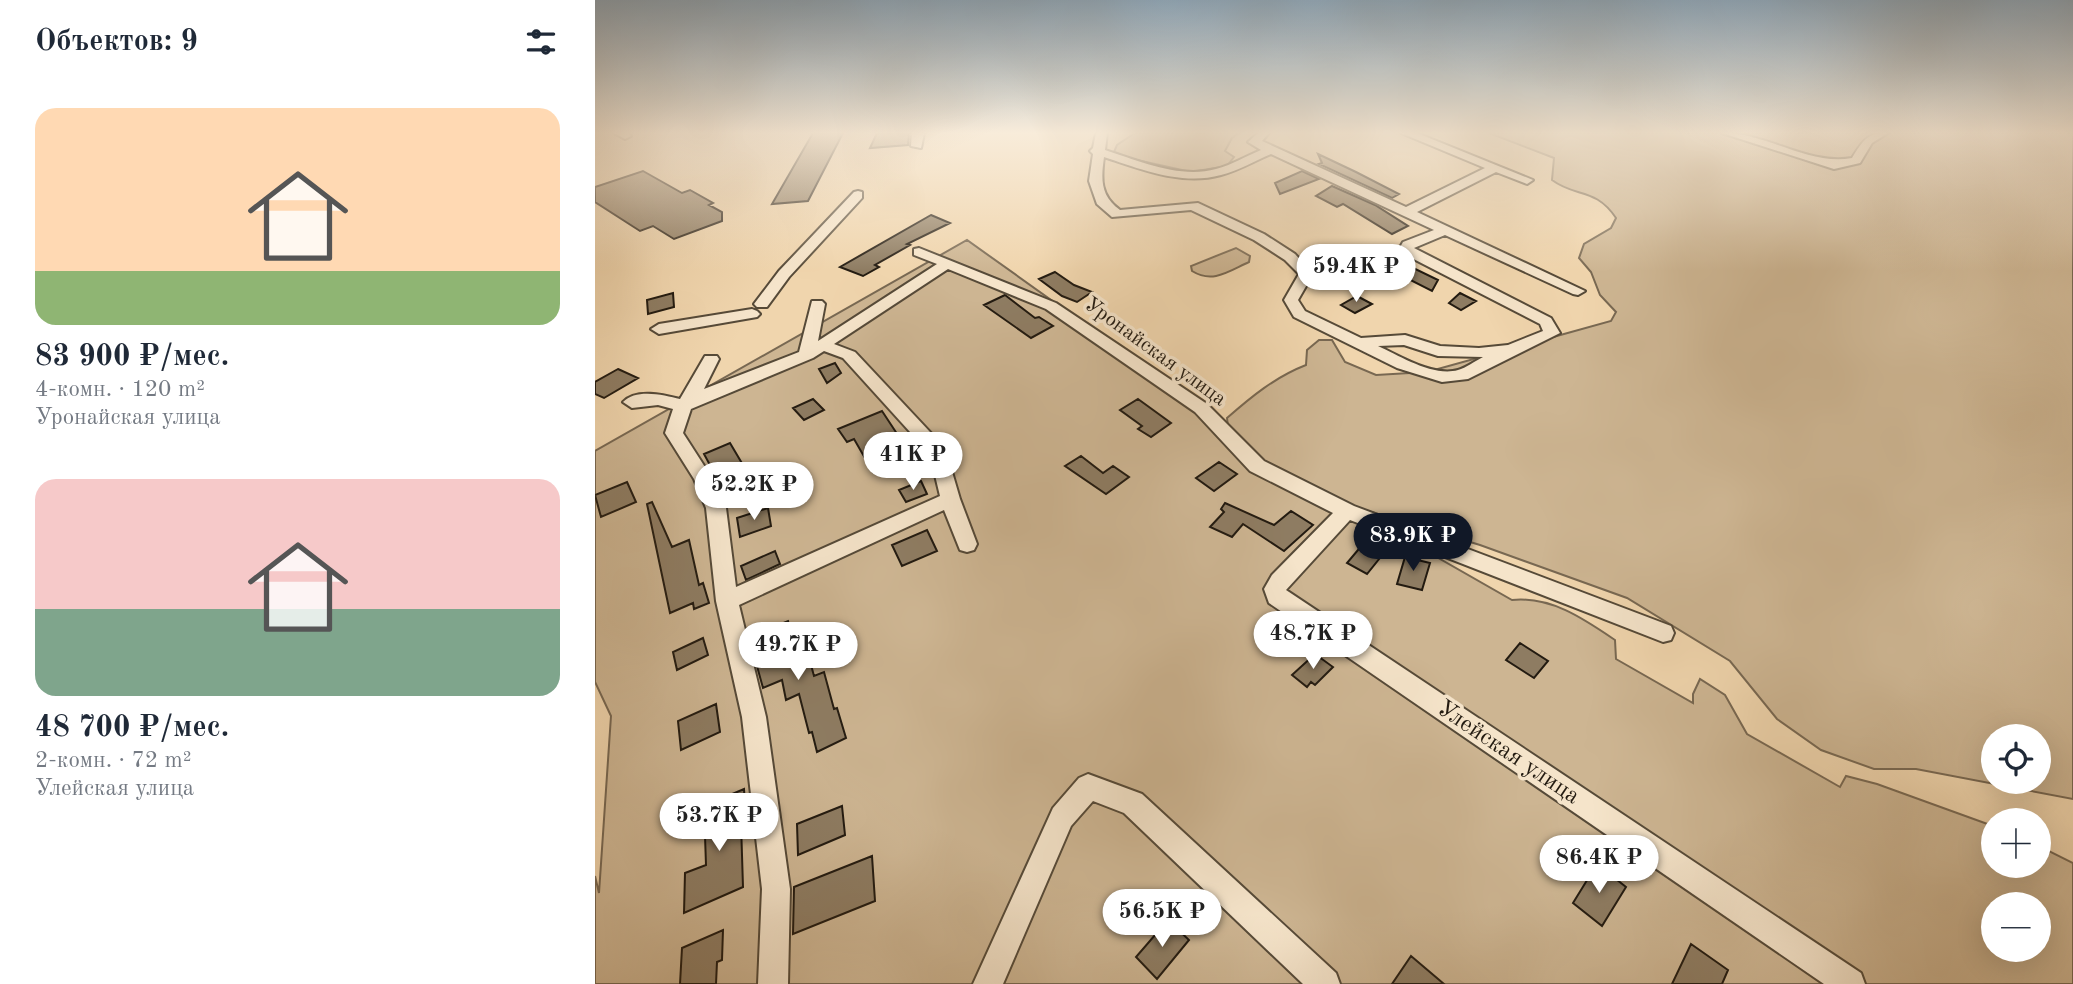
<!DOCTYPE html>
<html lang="ru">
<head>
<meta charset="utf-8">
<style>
	:root { --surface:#fff; --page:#f2f2f3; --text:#1f2937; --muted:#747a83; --accent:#111827 }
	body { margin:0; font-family:"Old Standard TT",serif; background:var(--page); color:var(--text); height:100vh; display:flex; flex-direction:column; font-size:26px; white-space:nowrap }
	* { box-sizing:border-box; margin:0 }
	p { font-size:23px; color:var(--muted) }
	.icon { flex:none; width:38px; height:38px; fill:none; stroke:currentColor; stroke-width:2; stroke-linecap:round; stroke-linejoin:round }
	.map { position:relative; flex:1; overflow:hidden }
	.drawer { display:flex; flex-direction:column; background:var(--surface); width:595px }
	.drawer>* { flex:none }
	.tools { position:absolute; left:1386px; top:724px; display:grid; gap:14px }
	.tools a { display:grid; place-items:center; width:70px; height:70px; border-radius:50%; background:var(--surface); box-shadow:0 7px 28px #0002; font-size:35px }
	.price { position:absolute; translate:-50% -60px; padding:0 16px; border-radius:24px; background:#fff; color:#222; font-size:23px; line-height:46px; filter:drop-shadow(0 2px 4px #0008) }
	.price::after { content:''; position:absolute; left:50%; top:42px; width:21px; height:16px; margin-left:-10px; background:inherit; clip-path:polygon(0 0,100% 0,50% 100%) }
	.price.selected { background:var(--accent); color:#fff }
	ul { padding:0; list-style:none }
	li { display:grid; align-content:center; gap:14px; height:371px; padding:0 35px }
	li span { display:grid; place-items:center; height:217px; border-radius:21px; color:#555 }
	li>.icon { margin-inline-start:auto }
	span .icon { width:126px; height:126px; fill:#fffc; stroke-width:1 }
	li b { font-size:30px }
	h2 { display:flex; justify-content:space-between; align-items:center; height:84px; padding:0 35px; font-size:30px }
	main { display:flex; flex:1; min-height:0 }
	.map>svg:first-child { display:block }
	.green { fill:#cdb592; stroke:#786852; stroke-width:2; fill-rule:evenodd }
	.building { fill:#8e7c62; stroke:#231b11; stroke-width:2 }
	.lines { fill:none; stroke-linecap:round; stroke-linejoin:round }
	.street-casing { stroke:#564a38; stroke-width:4 }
	.street { fill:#f5e4ca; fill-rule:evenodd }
	.labels { text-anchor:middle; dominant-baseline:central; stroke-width:7; stroke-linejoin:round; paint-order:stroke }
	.street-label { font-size:21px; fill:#231b11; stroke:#f5e4ca }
	.near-street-label { font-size:24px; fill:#231b11; stroke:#f5e4ca }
</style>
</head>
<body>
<main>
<section class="drawer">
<h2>Объектов: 9<svg class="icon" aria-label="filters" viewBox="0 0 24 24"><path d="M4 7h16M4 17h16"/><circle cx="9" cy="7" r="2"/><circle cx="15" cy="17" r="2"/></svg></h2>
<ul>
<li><span style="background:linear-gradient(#ffd9b3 75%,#8fb573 0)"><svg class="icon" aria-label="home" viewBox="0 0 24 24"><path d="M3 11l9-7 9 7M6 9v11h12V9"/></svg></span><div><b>83 900 ₽/мес.</b><p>4-комн. · 120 m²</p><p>Уронайская улица</p></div></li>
<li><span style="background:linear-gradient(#f6c9c9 60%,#7fa58c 0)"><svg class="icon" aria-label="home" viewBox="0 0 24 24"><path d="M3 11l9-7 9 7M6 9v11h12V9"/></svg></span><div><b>48 700 ₽/мес.</b><p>2-комн. · 72 m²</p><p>Улейская улица</p></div></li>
</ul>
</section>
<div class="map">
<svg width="1478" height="984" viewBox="0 0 1478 984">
	<rect width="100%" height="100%" fill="#f0d5ad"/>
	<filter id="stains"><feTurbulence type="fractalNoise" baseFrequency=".00286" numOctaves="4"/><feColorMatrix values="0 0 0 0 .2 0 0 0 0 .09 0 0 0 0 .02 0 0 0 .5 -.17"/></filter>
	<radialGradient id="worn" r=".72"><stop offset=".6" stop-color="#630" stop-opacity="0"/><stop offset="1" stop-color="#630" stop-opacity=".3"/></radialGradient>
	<path class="green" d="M540 133H644L637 138 630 151 639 157 632 166 596 172 524 156 519 152 522 145Z
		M894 133H1478V799L1321 769H1279L1226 750 1182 719 1135 661 1032 598 885 545 747 503 917 600C956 596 989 619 1020 640L1021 659 1098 703V694L1105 679 1130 695 1152 734 1245 787 1251 776 1282 784 1398 826V866H1444V846L1478 863V984H0V876L4 893 16 716 0 682V451L372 240 633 426 632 418C656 397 680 377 711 365L712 350 724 340H737L750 362 781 375 832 372 1016 321 1021 312 1005 295 996 272 984 258 989 244 1016 228 1021 218C1000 187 981 198 957 180L959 158ZM1398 737H1444V782H1398ZM1398 905H1444V950H1398Z
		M641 248 655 256 654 262C634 271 618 284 597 271L596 266Z"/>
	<path class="building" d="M218 133H248L213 201 177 204Z
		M282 133H314L313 145 275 148Z
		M723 154 761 172 804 194 797 198 724 164 727 163Z
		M48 171 87 193 95 190 118 203 114 205 127 212V221L79 239 58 226 45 231 0 202V187Z
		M707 171 724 179 685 194 680 183Z
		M737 186 780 205 813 226 797 234 748 204 742 207 721 196Z
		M336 215 355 223 312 244 315 245 280 265 284 267 268 276 245 267Z
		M775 247 843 280 837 291 770 257Z
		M460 272 479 285 497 292 482 302 467 296 444 279Z
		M78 293 79 307 53 314 52 300Z
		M865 293 881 301 866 310 854 303Z
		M410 295 440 318 444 317 458 326 436 338 389 305Z
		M762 296 777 304 760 313 746 305Z
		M240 363 246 373 232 383 224 369Z
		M23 369 43 378 9 398 0 394V382Z
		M218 399 229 410 209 420 198 408Z
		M543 399 576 423 556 437 543 429 547 426 525 410Z
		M287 411 316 455 278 472 259 439 252 442 243 429Z
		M135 443 148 465 151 464 161 478 130 493 109 454Z
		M486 456 508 473 518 466 534 477 511 494 470 466Z
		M624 462 642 474 619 491 601 478Z
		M326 481 332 494 311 502 304 490Z
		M32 482 41 502 6 517 0 495Z
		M57 502 77 547 94 540 104 585 108 583 114 603 99 609 98 603 75 613 52 504Z
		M630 503 679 525 696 511 718 525 689 551 648 524 637 537 615 527 629 512 626 509Z
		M173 508 176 526 145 537 142 518Z
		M332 530 342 551 307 566 297 545Z
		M768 544 788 554 772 574 752 563Z
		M180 551 185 564 151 580 146 566Z
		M810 557 835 563 827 590 802 584Z
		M193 621 201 655 212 650 219 676 229 672 239 709 242 708 251 738 222 752 217 732 214 733 204 694 191 700 187 680 168 688 154 637Z
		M108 638 113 655 82 670 78 652Z
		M925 643 953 661 939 678 911 660Z
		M720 654 738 667 720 685 716 682 712 687 697 675Z
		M121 704 125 732 86 750 83 721Z
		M149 789 151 821 146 823 148 887 89 913 90 873 111 865 109 806Z
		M247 806 250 835 203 855 202 824Z
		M277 856 280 901 198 934 199 887Z
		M1002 864 1031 887 1007 926 978 903Z
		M573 920 594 940 562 979 541 957Z
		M128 930 127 960 122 962 121 984H85L87 948Z
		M1096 944 1133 970 1127 984H1077Z
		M816 956 849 984H797Z"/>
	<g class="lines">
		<defs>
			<path id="street" d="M19 133H33L36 136 30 139Z
				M317 133H329L326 148 316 146Z
				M501 133H512L510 150C544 161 585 179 621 169 637 165 651 156 666 150L653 142 663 133H674L667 141 811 207 890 168 806 133H822L938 180 932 184 901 172 822 212 990 291 983 295 978 294 850 235 819 248 956 318 965 333 873 379 847 382 802 368 699 317 689 300 704 274 690 260 659 240 596 210 517 217 502 204 494 181 498 154 495 151 498 148ZM676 154 839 230 808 242 803 251 945 324 948 331 913 345 884 348 845 346 810 335 766 338 710 311 703 300 718 274 700 254 669 234 603 203 525 210C505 196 506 179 509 157 545 169 587 186 626 175 643 171 659 161 676 154ZM809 345 843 356 888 357C880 361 871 368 863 370 838 377 805 356 783 346Z
				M1127 133C1171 132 1213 166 1257 158 1267 142 1272 132 1293 133L1277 143 1265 163 1239 169Z
				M263 191 267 192V198L194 277 172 307H162L159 304 184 271 259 192Z
				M324 248 461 303 612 404 669 461 759 506 1076 626 1079 633 1076 640 1068 642 755 520 691 590 1266 973 1270 984H1229L674 603 669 589 677 575 738 513 655 471 600 412 451 309 353 269 239 344 260 352 350 448 365 499 382 544 379 550 372 552 365 550 349 510 144 605 171 717 195 889 193 984H163L167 889 147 717 121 601 111 508 99 479 70 433 78 409 63 405 37 408 28 402C41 388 69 395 85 399L110 356H122L124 359 109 389 204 352 217 301H227L230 304 223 341 342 264 319 255V249ZM229 351 248 358 335 454 345 496 141 587 131 508 117 478 88 433 96 409 218 358Z
				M157 309 162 311 165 314 162 317 64 334 56 329 64 324Z
				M493 774 547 794 741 973 745 984H708L529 813 498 801 476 826 408 984H378L458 808 484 778Z"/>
		</defs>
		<use href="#street" class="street-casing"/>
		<use href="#street" class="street"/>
	</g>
	<linearGradient id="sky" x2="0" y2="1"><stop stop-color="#8fa8bb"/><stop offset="0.49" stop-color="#f8ecda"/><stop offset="1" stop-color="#f8ecda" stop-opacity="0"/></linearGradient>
	<rect width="1478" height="271" fill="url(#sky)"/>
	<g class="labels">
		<g class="street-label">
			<text transform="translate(560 352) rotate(36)">Уронайская улица</text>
		</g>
		<g class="near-street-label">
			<text transform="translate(913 753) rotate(34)">Улейская улица</text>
		</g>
	</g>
	<rect width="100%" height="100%" filter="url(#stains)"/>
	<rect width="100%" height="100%" fill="url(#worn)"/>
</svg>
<div class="tools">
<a><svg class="icon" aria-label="locate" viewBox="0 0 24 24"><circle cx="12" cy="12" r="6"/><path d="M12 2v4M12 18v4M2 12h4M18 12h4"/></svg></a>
<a>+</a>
<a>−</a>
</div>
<b class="price" style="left:761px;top:304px">59.4K ₽</b>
<b class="price" style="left:318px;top:492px">41K ₽</b>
<b class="price" style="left:159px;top:522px">52.2K ₽</b>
<b class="price selected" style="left:818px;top:573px">83.9K ₽</b>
<b class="price" style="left:718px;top:671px">48.7K ₽</b>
<b class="price" style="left:203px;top:682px">49.7K ₽</b>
<b class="price" style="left:124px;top:853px">53.7K ₽</b>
<b class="price" style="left:1004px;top:895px">86.4K ₽</b>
<b class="price" style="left:567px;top:949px">56.5K ₽</b>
</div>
</main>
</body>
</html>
